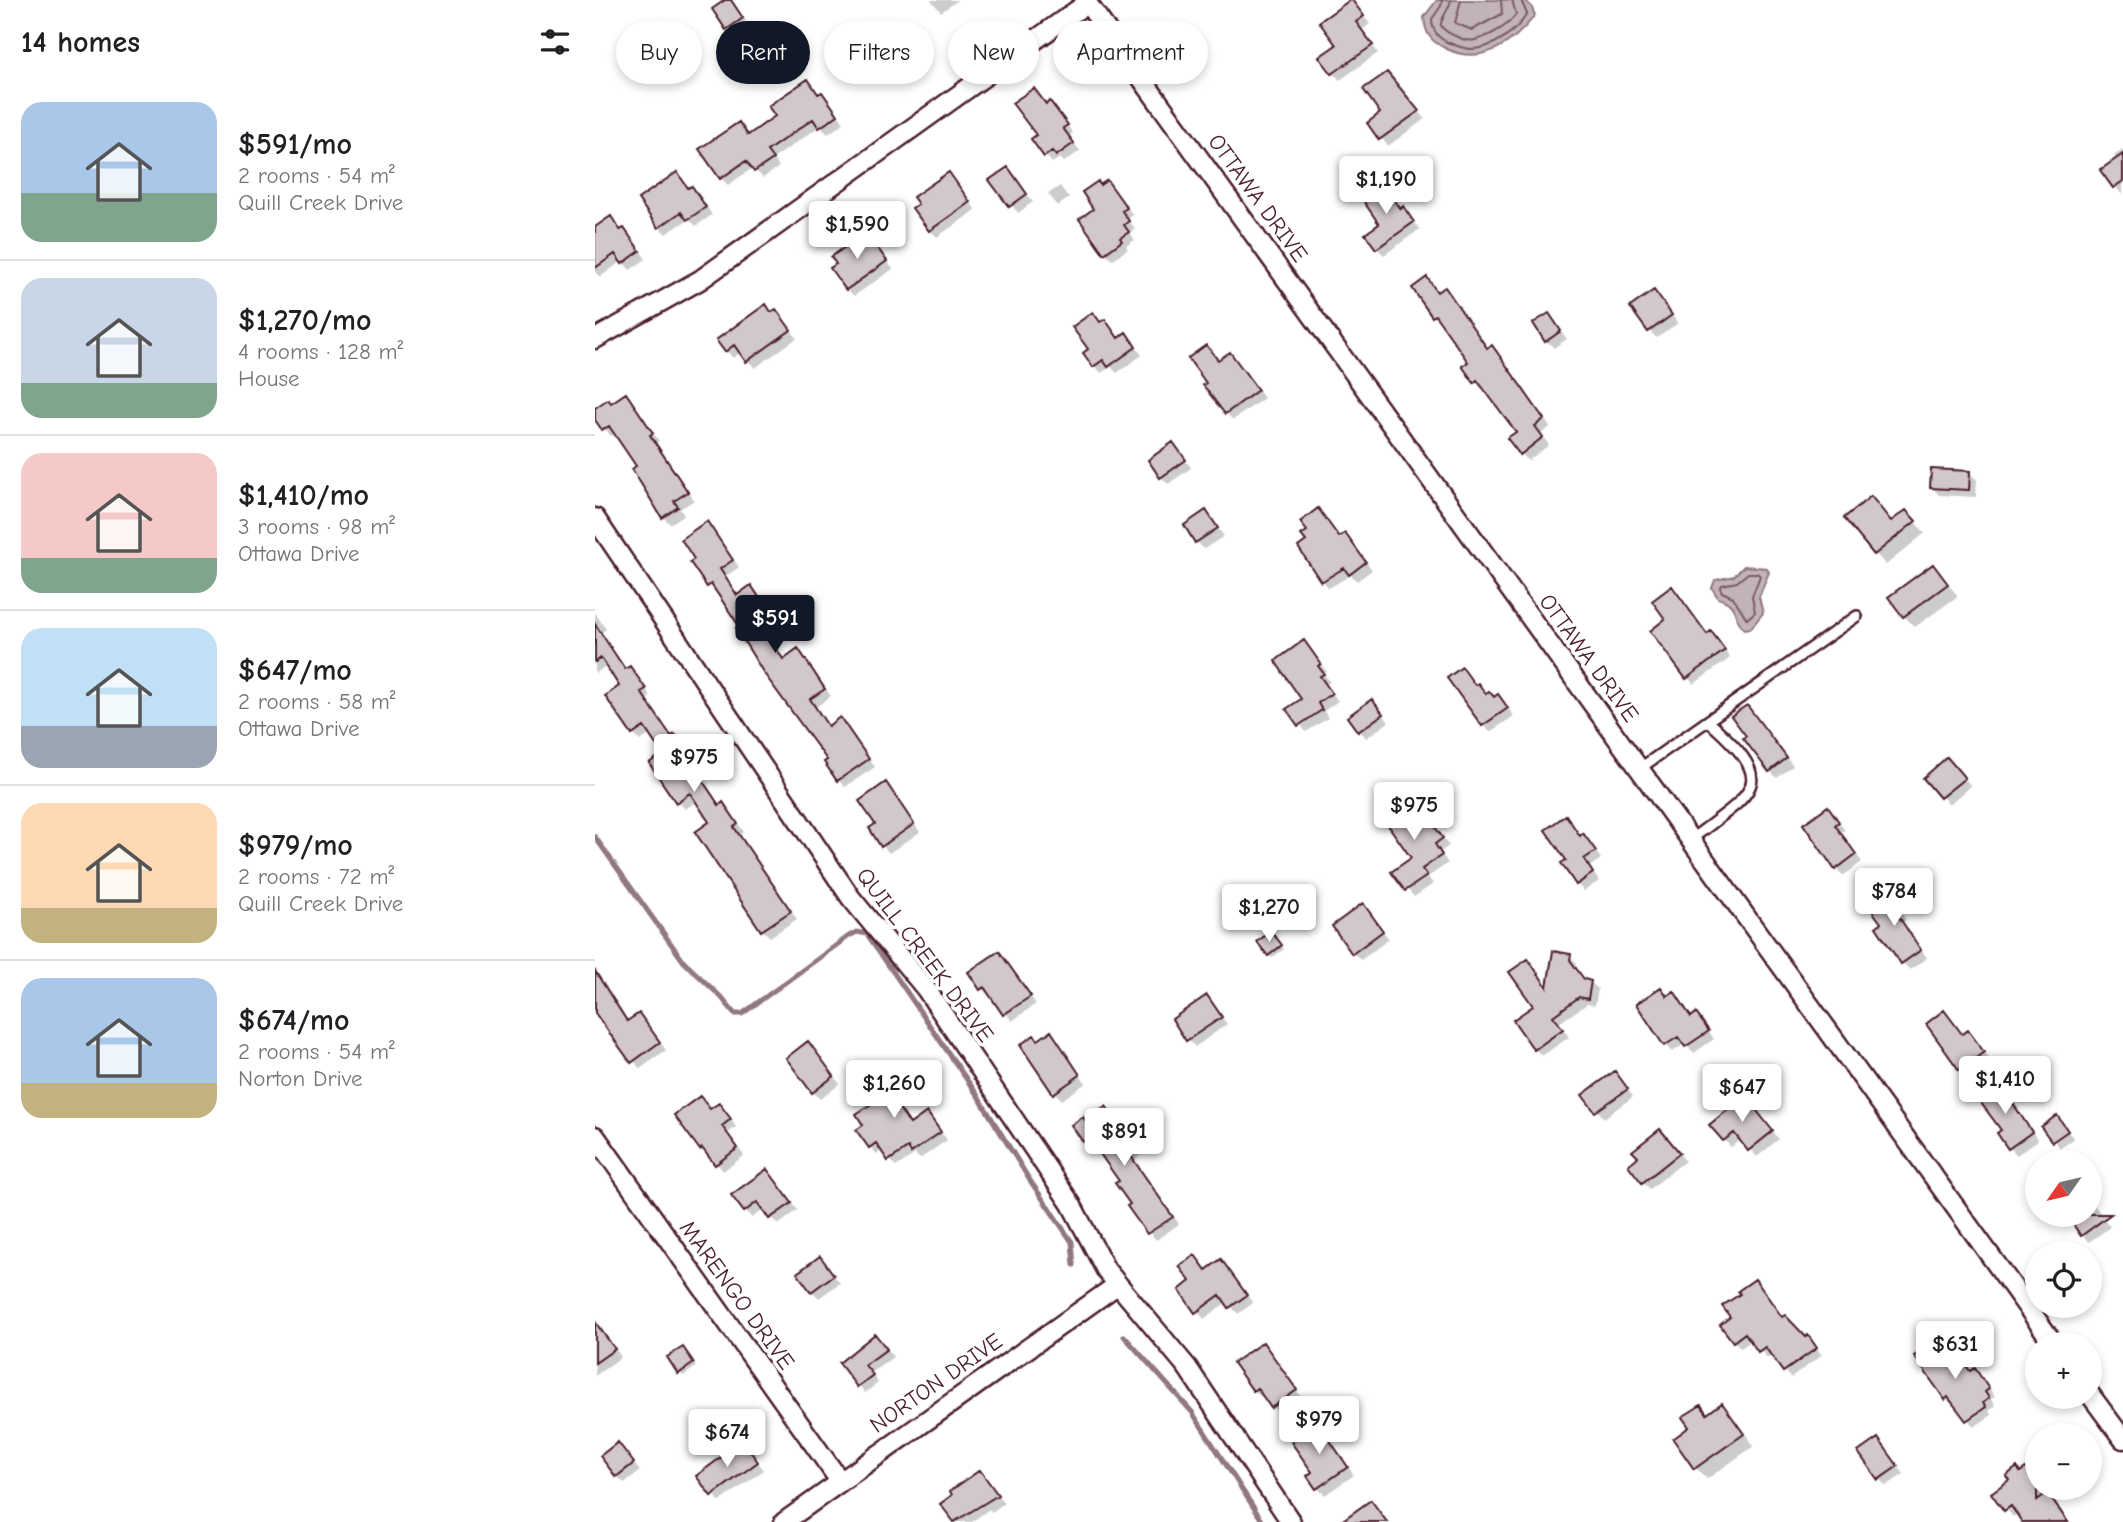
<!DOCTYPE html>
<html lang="en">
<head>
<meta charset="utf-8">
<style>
	:root { --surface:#fff; --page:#f6f6f6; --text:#202124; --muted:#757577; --line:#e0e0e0; --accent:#111827 }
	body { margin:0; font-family:"Comic Neue",sans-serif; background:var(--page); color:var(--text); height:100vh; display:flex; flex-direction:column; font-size:26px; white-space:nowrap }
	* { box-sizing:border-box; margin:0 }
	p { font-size:23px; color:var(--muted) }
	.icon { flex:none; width:38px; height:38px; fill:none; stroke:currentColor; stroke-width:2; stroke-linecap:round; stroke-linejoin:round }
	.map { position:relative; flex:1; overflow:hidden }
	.sheet { display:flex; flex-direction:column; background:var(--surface); width:595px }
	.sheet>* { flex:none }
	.guide { position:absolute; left:21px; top:21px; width:665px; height:63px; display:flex; gap:14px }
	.needle { width:46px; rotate:236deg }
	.buttons { position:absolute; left:1430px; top:1150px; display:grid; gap:14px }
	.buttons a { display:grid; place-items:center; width:77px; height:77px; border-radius:50%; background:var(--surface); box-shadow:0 4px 10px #0003; font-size:35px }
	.price { position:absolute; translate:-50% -60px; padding:0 16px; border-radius:7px; background:#fff; color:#222; font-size:23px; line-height:46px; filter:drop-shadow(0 2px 4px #0008) }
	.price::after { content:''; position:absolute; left:50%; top:42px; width:21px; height:16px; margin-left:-10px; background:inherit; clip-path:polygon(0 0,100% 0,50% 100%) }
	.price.current { background:var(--accent); color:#fff }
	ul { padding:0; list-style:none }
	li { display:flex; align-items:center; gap:21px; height:175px; padding:0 21px }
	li+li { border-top:2px solid var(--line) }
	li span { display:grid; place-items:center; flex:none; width:196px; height:140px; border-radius:21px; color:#555 }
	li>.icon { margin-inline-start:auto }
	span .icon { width:84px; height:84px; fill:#fffc; stroke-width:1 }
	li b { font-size:30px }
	h2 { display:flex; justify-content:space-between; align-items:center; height:84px; padding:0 21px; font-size:30px }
	.tag { padding:0 24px; border-radius:32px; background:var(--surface); box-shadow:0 4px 10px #0003; font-size:24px; line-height:63px }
	.tag.current { background:var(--accent); color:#fff }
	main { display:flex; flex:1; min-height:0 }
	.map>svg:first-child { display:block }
	.water { fill:#c1b3b6; stroke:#91787e; stroke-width:2 }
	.shadow { fill:#0003 }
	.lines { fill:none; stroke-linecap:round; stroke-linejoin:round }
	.shore { stroke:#7a5a63; stroke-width:2 }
	.stream { stroke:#91787e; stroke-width:5 }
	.building { fill:#d2c7cb; stroke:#4a1f2b; stroke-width:2 }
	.lane-casing { stroke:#4a1f2b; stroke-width:14 }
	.street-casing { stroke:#4a1f2b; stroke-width:23 }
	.lane { stroke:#fff; stroke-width:9 }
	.street { stroke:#fff; stroke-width:18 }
	.labels { text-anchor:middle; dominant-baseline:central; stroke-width:7; stroke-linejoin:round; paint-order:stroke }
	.street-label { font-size:23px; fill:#4a1f2b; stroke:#fff }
</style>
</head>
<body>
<main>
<section class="sheet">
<h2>14 homes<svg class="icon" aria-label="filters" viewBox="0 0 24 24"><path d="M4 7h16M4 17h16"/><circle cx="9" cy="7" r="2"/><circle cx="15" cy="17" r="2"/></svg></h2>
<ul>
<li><span style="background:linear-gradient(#a9c7e8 65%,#7fa58c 0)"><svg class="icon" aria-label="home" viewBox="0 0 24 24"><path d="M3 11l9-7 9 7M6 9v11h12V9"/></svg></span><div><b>$591/mo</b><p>2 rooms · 54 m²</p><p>Quill Creek Drive</p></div></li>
<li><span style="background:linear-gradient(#c9d6e8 75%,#7fa58c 0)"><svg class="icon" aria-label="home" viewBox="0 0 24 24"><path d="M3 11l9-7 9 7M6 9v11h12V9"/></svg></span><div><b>$1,270/mo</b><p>4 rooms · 128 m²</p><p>House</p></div></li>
<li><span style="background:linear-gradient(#f6c9c9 75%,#7fa58c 0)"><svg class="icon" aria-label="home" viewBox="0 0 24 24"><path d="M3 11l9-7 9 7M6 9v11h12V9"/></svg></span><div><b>$1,410/mo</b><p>3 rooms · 98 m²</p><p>Ottawa Drive</p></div></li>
<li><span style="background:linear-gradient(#bfe0f5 70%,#9aa5b1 0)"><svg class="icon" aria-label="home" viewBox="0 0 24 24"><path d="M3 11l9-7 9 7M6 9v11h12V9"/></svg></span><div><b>$647/mo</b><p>2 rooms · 58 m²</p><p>Ottawa Drive</p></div></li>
<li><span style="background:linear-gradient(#ffd9b3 75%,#c2b280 0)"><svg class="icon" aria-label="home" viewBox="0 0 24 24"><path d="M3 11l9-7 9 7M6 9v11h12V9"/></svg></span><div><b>$979/mo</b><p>2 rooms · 72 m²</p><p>Quill Creek Drive</p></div></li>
<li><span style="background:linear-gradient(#a9c7e8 75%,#c2b280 0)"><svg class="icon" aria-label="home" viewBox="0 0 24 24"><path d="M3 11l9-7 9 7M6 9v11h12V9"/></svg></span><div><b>$674/mo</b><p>2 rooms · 54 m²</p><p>Norton Drive</p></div></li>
</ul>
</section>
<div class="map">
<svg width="1528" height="1522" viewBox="0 0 1528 1522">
	<rect width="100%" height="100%" fill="#fff"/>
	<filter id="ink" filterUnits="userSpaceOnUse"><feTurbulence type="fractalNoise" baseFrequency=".0143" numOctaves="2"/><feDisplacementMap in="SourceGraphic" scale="14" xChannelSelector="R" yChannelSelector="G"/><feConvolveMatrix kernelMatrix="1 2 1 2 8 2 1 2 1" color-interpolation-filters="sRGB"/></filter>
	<g filter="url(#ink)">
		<path class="water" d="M842 0H930L936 6 940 15C919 43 887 66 852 49 836 42 830 34 829 17Z
			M1149 566 1172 568 1174 572 1164 597 1168 613 1156 628 1149 629C1137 617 1144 604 1123 598L1117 588 1120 580 1139 576Z"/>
		<path class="shadow" d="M133 0 154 25 140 36 133 28Z
			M336 0H363L346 12Z
			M756 1 775 24 767 30 783 53 745 80 738 73Z
			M213 81 225 95 227 94 234 101 249 123 233 134 225 126 178 159 184 167 168 178 158 168 133 185 126 178 144 124 155 136 182 116Z
			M799 81 830 119 793 146 774 123 788 113Z
			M455 103 478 133 474 136 485 151 469 162 465 158 457 163 438 140 444 136 452 105Z
			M1528 149V196L1508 171 1522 160 1519 156Z
			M412 169 438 202 423 213 397 180Z
			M82 174 95 190 96 188 104 195 117 215 101 226 94 219 71 234 64 227Z
			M354 174 381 210 342 237 335 230Z
			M512 182 538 215 533 219 540 229 535 233 540 240 531 246 533 249 517 260 510 253 501 210 505 186Z
			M465 186 474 198 463 206 453 194Z
			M788 186 825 229 789 255 782 248 787 224Z
			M15 219 26 232 29 230 36 237 51 259 35 270 27 261 5 277 0 272V229Z
			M271 234 298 269 259 296 252 289Z
			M832 280 843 293 849 289 857 296 894 349 896 347 904 354 955 427 946 434 954 445 933 461 926 453 923 432 889 387 887 389 880 382 876 362 847 322 845 323 838 316Z
			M1059 292 1083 323 1062 338 1054 331Z
			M181 311 202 338 160 368 146 352 138 358 131 350Z
			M498 314 506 323 509 321 524 339 531 335 547 355 522 373 516 367 506 373 490 354 495 350Z
			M954 315 972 339 959 348 952 341Z
			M611 347 624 362 635 354 669 398 638 420 631 413 614 383Z
			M31 396 64 441 61 443 99 500 85 509 89 515 75 524 68 517 40 469 44 467 21 433 16 436 0 417V410L17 405Z
			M585 452 596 468 573 484 566 477Z
			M1374 472 1382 480 1381 497 1344 495 1337 487Z
			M1276 498 1298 523 1311 512 1330 533 1291 565 1280 553Z
			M723 511 745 539 750 535 757 542 777 570 762 581 756 575 734 588 727 580 714 531Z
			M611 513 629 536 609 549 602 542Z
			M112 523 144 567 130 577 143 596 156 588 163 595 189 634 177 642 190 660 203 651 236 696 221 707 234 727 245 720 280 767 250 787 243 780 234 761 123 591 121 593 114 585 102 559Z
			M1338 567 1363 596 1320 627 1309 616Z
			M1084 595 1113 635 1123 641 1135 658 1099 684 1092 677 1073 620Z
			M0 613 11 629 6 633 32 670 35 668 42 675 56 697 52 699 78 737 80 736 87 743 102 765 98 767 125 807 128 805 135 812 149 832 145 835 202 919 175 937 168 930 117 822 102 801 90 809 83 801 70 754 56 734 45 741 38 734 27 687 12 665 0 674Z
			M709 643 732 672 729 674 735 682 731 684 743 701 729 711 733 718 711 732 694 710 709 700Z
			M867 669 892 695 900 699 903 697 919 716 895 732 888 725Z
			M777 701 794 722 771 738 754 717Z
			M1152 707 1198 766 1182 778 1175 771 1153 736Z
			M1359 766 1376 786 1354 804 1330 778Z
			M291 785 325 832 294 853 287 845 282 825Z
			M1233 808 1250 830 1246 833 1267 862 1248 876 1241 869Z
			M826 810 854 846 845 852 853 863 833 877 838 884 819 897 799 872 818 858 824 811Z
			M971 817 986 837 988 836 995 843 1006 859 994 867 1004 881 989 891 982 884Z
			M1291 893 1311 920 1308 922 1332 958 1315 970 1308 963 1288 924Z
			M768 905 794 939 766 960 758 953Z
			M679 936 689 949 677 958 674 955Z
			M404 953 441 1004 417 1021 396 994 394 996 387 989Z
			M975 956 982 963 981 969 990 981 995 982 1003 989 1000 1005 992 1004 964 1023 974 1037 947 1056 940 1049 939 969 953 989Z
			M2 977 10 984 34 1022 44 1015 71 1050 45 1069 0 1009V978Z
			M1066 989 1074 997 1078 993 1098 1018 1101 1016 1108 1023 1119 1039 1099 1053 1090 1044 1077 1052 1070 1045Z
			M612 998 632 1024 600 1047 593 1039Z
			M1349 1013 1368 1036 1373 1032 1380 1039 1395 1060 1373 1076 1333 1024Z
			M455 1034 491 1083 467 1100 460 1093 444 1042Z
			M213 1043 245 1084 225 1099 218 1092Z
			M303 1069 323 1094 304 1107 316 1125 332 1114 352 1140 325 1159 320 1154 301 1167 288 1150 282 1154 275 1147 271 1125Z
			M1027 1081 1038 1097 1009 1118 990 1095Z
			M1405 1086 1443 1140 1422 1155 1415 1148 1408 1130Z
			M105 1098 116 1110 131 1112 141 1127 133 1133 149 1156 128 1171 115 1155 113 1156 106 1149 81 1115Z
			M1150 1098 1184 1139 1162 1157 1146 1139 1136 1147 1129 1140Z
			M510 1108 545 1156 539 1160 584 1224 561 1240 534 1206 537 1204 526 1181 501 1145 497 1148 489 1141Z
			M1462 1117 1479 1139 1465 1148 1448 1127Z
			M1072 1138 1090 1161 1055 1189 1048 1182Z
			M172 1171 203 1210 183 1225 169 1209 157 1218 150 1211Z
			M1494 1198 1515 1227 1494 1242 1487 1235 1494 1214Z
			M600 1257 612 1271 626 1261 658 1303 643 1314 632 1302 609 1319 586 1290 598 1282Z
			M232 1266 245 1283 224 1298 217 1291Z
			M1148 1294 1188 1318 1211 1339 1213 1338 1227 1355 1196 1378 1177 1354 1172 1358 1157 1340 1146 1348 1139 1341 1138 1318Z
			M0 1318 26 1357 0 1376Z
			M287 1343 298 1357 276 1373 283 1383 270 1393 247 1363Z
			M668 1344 707 1398 684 1414 669 1395 666 1397 659 1390Z
			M1337 1346 1349 1360 1360 1352 1377 1373 1379 1371 1387 1378 1400 1397 1396 1399 1400 1406 1394 1411 1397 1415 1379 1427 1361 1404 1358 1406 1351 1398Z
			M91 1352 101 1367 88 1376 85 1373Z
			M1127 1406 1138 1417 1159 1446 1112 1479 1101 1468 1080 1439 1097 1427 1105 1407 1114 1415Z
			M722 1425 759 1475 730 1495 722 1488 719 1473Z
			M1283 1440 1309 1474 1291 1486 1284 1479Z
			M23 1444 45 1471 29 1483 22 1476Z
			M148 1444 169 1470 125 1502 104 1476Z
			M1442 1462V1488H1465L1456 1494 1474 1522H1429L1423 1513 1418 1517 1398 1493Z
			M384 1472 409 1503 397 1512 394 1509 377 1522H361L348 1504Z"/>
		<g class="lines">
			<path class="shore" d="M847 0 846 6 837 19C837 29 841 36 850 41 859 45 867 49 877 49 897 49 922 31 932 14L926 0
				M856 0C855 8 845 20 846 25 847 30 854 33 858 35 865 38 872 42 880 40 893 37 914 26 921 14L917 0
				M866 0 860 23 877 30 907 14 906 0
				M1153 573H1162L1165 576 1157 596 1160 612 1152 619 1138 597 1127 592 1125 588 1127 585 1142 582Z"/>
			<path class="stream" d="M0 837 89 962 126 997 140 1014H147L254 936 262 932 272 934 383 1096 434 1179 477 1242 479 1265
				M529 1336 597 1412 668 1522"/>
		</g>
		<path class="building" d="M130 0H136L148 18 131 30 117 9Z
			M755 0H757L769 16 761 22 778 45 737 74 724 57 741 45 724 22Z
			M792 72 824 111 784 140 772 123 785 113 768 89Z
			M213 79 223 94 227 92 243 115 224 128 218 119 172 151 178 159 159 172 151 161 125 179 104 149 144 122 153 135 180 116 173 106Z
			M439 88 451 104 455 101 473 125 468 128 479 143 461 156 457 151 449 157 436 139 441 135 417 103Z
			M1528 154V181L1518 188 1505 170Z
			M413 167 432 194 414 207 394 180Z
			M82 172 93 188 97 186 111 207 92 220 86 212 63 228 43 199Z
			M354 172 375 202 334 231 317 208 323 204 318 197Z
			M512 180 532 208 527 211 534 221 529 225 534 232 525 238 527 241 509 254 484 219 498 209 487 192 503 181 505 185Z
			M788 184 806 209 808 206 819 222 781 249 770 234 784 224 767 199Z
			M16 216 25 230 29 228 45 251 27 264 20 254 0 268V227Z
			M271 232 292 261 251 290 235 268 241 264 236 257Z
			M832 277 842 292 850 287 892 348 897 345 949 419 940 426 948 437 925 455 912 438 921 432 882 380 879 383 867 366 873 362 840 315 837 317 817 288Z
			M1059 290 1077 315 1053 332 1035 307Z
			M171 304 176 312 181 309 196 330 151 362 139 345 130 352 121 340Z
			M498 312 505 322 510 319 523 338 531 332 541 347 513 367 508 360 498 367 488 353 493 349 477 327Z
			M954 313 966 331 950 342 938 323Z
			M611 345 623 360 635 352 663 390 630 414 608 385 611 383 593 358Z
			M31 393 58 433 55 435 93 492 79 501 83 507 67 518 37 469 41 466 14 426 7 430 0 420V408L13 399 16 403Z
			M578 442 591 460 565 478 553 460Z
			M1336 469 1375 471 1374 490 1335 488Z
			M1276 496 1296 521 1311 510 1321 521 1279 555 1249 518Z
			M723 508 744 537 750 533 771 562 754 575 749 568 726 582 703 547 711 541 706 535 712 531 705 522Z
			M611 510 623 528 600 543 589 525Z
			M112 521 138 560 125 569 142 595 156 585 183 626 172 634 188 659 203 648 230 689 215 699 233 726 245 717 274 759 242 781 229 762 232 760 168 672 141 628 144 626 116 584 112 587 95 562 99 559 86 539Z
			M1338 564 1353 584 1308 617 1293 597Z
			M1077 586 1112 634 1116 631 1130 650 1091 679 1055 631 1070 619 1057 601Z
			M0 624 30 669 35 666 51 689 46 692 76 736 80 734 96 757 93 759 124 805 128 802 143 824 139 827 196 911 166 931 100 832 114 822 95 793 81 803 54 763 67 754 49 727 37 735 10 696 24 686 6 658 0 662Z
			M709 640 726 664 723 666 729 674 725 676 737 693 723 703 727 710 703 726 691 709 706 699 680 661Z
			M867 667 880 685 883 683 891 694 894 691 899 697 903 694 913 708 887 726 852 678Z
			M777 699 788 714 763 732 752 717Z
			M1152 705 1192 758 1174 772 1148 738 1151 736 1136 716Z
			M1352 757 1370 778 1345 798 1328 778Z
			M291 782 319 824 286 847 274 828 280 824 264 801Z
			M815 799 823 810 826 808 848 838 840 844 847 855 827 869 832 876 810 891 796 872 816 858 788 818Z
			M1233 806 1244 822 1240 825 1261 854 1240 870 1208 824Z
			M971 815 985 836 988 833 1001 851 989 859 998 873 981 885 966 863 971 860 950 830Z
			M1291 891 1306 912 1302 914 1326 950 1306 964 1281 927 1286 923 1272 904Z
			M768 903 788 931 757 954 737 926Z
			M676 931 687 945 673 956 662 942Z
			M404 951 436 996 408 1015 389 987 385 990 373 972Z
			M958 951 976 954 975 960 989 979 996 981 993 999 984 997 958 1016 968 1029 939 1050 918 1020 938 1006 914 972 933 959 952 987Z
			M0 971 32 1021 44 1013 65 1042 36 1063 0 1013Z
			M1066 987 1072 996 1079 991 1096 1017 1101 1013 1114 1031 1090 1047 1083 1037 1069 1046 1041 1004Z
			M612 995 627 1017 591 1041 577 1019Z
			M1349 1010 1367 1034 1373 1030 1389 1052 1364 1070 1331 1024Z
			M456 1031 485 1075 458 1094 425 1045 439 1035 443 1040Z
			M213 1041 239 1076 217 1093 191 1058Z
			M303 1066 317 1086 298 1099 315 1124 332 1112 346 1132 316 1153 313 1148 293 1161 281 1143 274 1148 261 1130 268 1125 261 1114 284 1099 279 1092 290 1085 286 1078Z
			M1020 1071 1033 1089 1000 1112 987 1095Z
			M1405 1084 1437 1132 1413 1149 1402 1133 1406 1130 1383 1099Z
			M105 1096 115 1109 124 1103 136 1119 127 1126 143 1148 120 1165 107 1148 105 1150 79 1115Z
			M1150 1096 1178 1131 1153 1151 1139 1133 1128 1141 1114 1125Z
			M511 1106 539 1148 533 1152 578 1217 552 1234 532 1206 535 1204 520 1183 524 1181 494 1138 488 1142 476 1125 488 1117 490 1120Z
			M1462 1115 1473 1131 1457 1142 1446 1127Z
			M1065 1129 1085 1153 1047 1183 1033 1165 1043 1157 1037 1151Z
			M172 1169 197 1203 174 1219 162 1202 149 1212 136 1195Z
			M1471 1214H1516L1486 1236Z
			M600 1255 611 1270 626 1259 652 1295 634 1308 625 1295 600 1313 584 1290 595 1281 584 1266Z
			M225 1256 239 1275 216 1292 202 1273Z
			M1160 1279 1187 1317 1190 1315 1211 1337 1213 1335 1222 1348 1188 1372 1170 1347 1163 1352 1150 1333 1138 1342 1125 1325 1135 1317 1127 1306 1145 1294 1143 1291Z
			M0 1322 20 1349 0 1363Z
			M280 1334 292 1349 270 1365 278 1375 262 1387 244 1363Z
			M668 1342 702 1390 676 1408 662 1388 658 1391 638 1363Z
			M1338 1343 1348 1359 1360 1350 1375 1371 1380 1368 1394 1389 1390 1392 1394 1398 1388 1403 1391 1407 1371 1421 1353 1397 1350 1400 1319 1356Z
			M88 1347 99 1363 83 1374 72 1357Z
			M1127 1403 1149 1434 1099 1469 1078 1439 1094 1427 1087 1417 1106 1405 1112 1414Z
			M723 1423 753 1467 721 1489 712 1476 717 1472 696 1442Z
			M1283 1438 1303 1466 1283 1480 1263 1452Z
			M148 1441 163 1462 116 1496 101 1476Z
			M23 1442 39 1463 21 1477 5 1456Z
			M1442 1460V1500L1452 1493 1473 1522H1427L1416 1506 1409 1511 1396 1493 1414 1480 1411 1476 1422 1467 1425 1472Z
			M385 1470 403 1495 359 1522 345 1504 357 1495 355 1491Z
			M776 1500 792 1522H745Z"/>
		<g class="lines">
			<defs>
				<path id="lane" d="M1044 769 1262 616
					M1095 840C1159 791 1186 785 1113 721"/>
				<path id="street" d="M490 0 1459 1344
					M0 339 105 280 492 3
					M0 518 256 898 331 989 476 1204 511 1270 592 1367 696 1522
					M0 1136 245 1481
					M1494 1393 1528 1439
					M189 1522 522 1285"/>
			</defs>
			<use href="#lane" class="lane-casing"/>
			<use href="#street" class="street-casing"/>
			<use href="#lane" class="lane"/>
			<use href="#street" class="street"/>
		</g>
	</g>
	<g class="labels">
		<g class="street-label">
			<text transform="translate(663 198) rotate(54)">OTTAWA DRIVE</text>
			<text transform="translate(994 658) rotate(54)">OTTAWA DRIVE</text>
			<text transform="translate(330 955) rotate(53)">QUILL CREEK DRIVE</text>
			<text transform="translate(142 1295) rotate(54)">MARENGO DRIVE</text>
			<text transform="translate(341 1383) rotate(-35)">NORTON DRIVE</text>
		</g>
	</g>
</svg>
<div class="buttons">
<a><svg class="needle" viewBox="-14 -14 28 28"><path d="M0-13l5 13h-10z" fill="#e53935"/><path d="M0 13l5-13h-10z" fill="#757577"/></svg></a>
<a><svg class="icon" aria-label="locate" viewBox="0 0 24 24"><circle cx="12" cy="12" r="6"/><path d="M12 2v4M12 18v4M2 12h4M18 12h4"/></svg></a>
<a>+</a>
<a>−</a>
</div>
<b class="price" style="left:791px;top:216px">$1,190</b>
<b class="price" style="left:262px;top:261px">$1,590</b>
<b class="price current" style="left:180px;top:655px">$591</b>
<b class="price" style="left:99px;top:794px">$975</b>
<b class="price" style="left:819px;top:842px">$975</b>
<b class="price" style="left:1299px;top:928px">$784</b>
<b class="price" style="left:674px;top:944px">$1,270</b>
<b class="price" style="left:1410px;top:1116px">$1,410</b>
<b class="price" style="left:299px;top:1120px">$1,260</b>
<b class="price" style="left:1147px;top:1124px">$647</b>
<b class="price" style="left:529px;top:1168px">$891</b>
<b class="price" style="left:1360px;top:1381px">$631</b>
<b class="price" style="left:724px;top:1456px">$979</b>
<b class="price" style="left:132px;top:1469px">$674</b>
<div class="guide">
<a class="tag">Buy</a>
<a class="tag current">Rent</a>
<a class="tag">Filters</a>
<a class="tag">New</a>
<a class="tag">Apartment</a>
</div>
</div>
</main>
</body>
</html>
